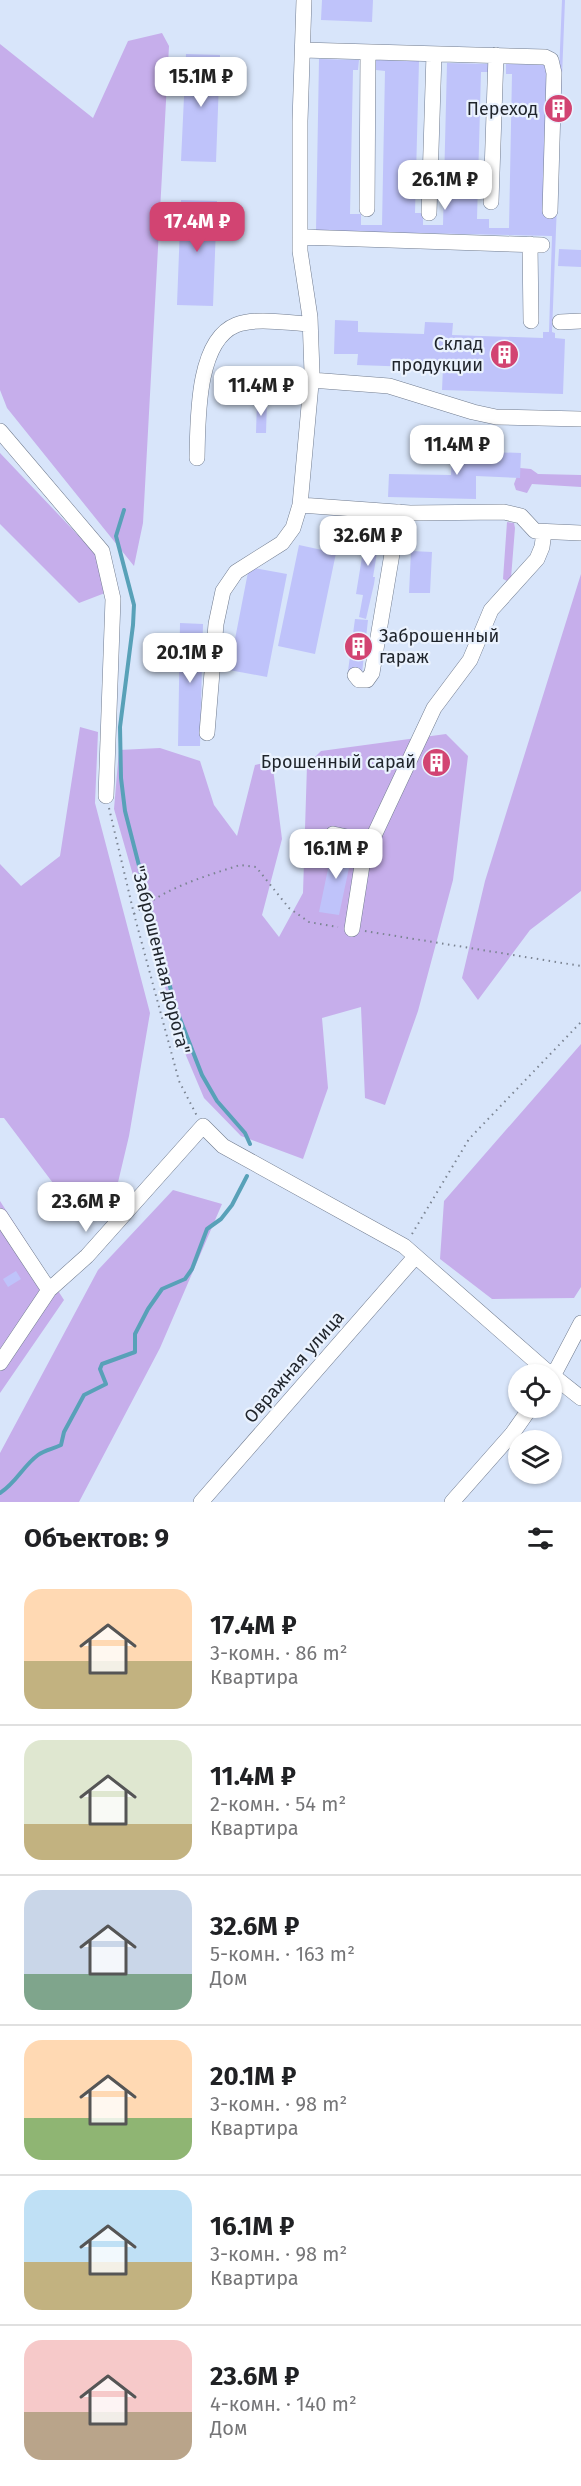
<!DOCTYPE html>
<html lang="ru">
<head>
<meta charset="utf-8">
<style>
	:root { --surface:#fff; --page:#f2f2f2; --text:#202124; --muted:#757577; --line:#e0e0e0; --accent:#d24472 }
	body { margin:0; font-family:"Fira Sans",sans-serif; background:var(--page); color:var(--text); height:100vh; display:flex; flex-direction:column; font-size:22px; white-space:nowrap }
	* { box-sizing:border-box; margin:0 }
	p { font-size:20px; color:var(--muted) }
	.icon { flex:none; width:33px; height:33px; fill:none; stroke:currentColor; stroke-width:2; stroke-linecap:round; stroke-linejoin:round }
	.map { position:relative; height:1502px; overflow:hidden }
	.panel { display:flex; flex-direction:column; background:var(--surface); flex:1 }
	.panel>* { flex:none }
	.tools { position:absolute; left:508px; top:1364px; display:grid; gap:12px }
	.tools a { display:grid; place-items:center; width:54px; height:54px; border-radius:50%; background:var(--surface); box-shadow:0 2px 4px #0004; font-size:30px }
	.price { position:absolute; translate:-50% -51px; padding:0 14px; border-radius:12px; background:#fff; color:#222; font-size:20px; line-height:39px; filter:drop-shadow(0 2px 3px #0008) }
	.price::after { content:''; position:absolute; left:50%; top:36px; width:18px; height:14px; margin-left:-9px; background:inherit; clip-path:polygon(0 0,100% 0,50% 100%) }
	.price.selected { background:var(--accent); color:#fff }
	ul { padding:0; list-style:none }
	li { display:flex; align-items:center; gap:18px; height:150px; padding:0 24px }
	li+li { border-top:2px solid var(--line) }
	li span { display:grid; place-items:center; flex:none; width:168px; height:120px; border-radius:18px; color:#555 }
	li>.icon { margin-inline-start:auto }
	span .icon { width:72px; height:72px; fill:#fffc; stroke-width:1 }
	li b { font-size:26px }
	h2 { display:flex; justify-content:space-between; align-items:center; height:72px; padding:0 24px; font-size:26px }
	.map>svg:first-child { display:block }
	.green { fill:#c6aeeb }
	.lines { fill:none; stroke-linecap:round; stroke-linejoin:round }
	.stream { stroke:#58a1b8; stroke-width:4 }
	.building { fill:#bfc3fa }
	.minor-casing { stroke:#717c8f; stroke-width:16 }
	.path { stroke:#7b8492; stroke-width:2; stroke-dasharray:1.5 4.5; stroke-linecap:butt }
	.minor { stroke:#fff; stroke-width:15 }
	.labels { text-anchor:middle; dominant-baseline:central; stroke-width:4.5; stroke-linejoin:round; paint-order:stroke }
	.poi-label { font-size:18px; fill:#1f242b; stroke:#eaf2fe; text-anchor:end }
	.street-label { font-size:18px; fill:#1f242b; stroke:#eaf2fe }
</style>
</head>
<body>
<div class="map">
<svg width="581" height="1502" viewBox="0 0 581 1502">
	<rect width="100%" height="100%" fill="#d8e5fa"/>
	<path class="green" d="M162 33 169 46 143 523 134 566 7 408 0 390V44L93 118 128 41Z
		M0 453 95 553 105 593 79 603 0 524Z
		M520 468 531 469 538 474 581 475V487L532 484 527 493 516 490 514 484Z
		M507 522 514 523 515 528 511 578 507 581 503 579Z
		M581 574V891L530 930 478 1000 462 978 485 881Z
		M80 727 98 732 95 803 150 1013 129 1136 115 1195 59 1191 4 1118H0V864L21 886 60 856Z
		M446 734 468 756 453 880 418 1011 385 1105 365 1098 361 1007 322 1018 328 1088 303 1159 241 1136 204 1098 182 1046 114 809 119 750 160 748 200 761 214 805 237 836 255 765 272 761 282 839 262 915 279 937 303 893 307 765 321 751Z
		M581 1044V1287L574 1298 492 1299 440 1259 444 1201Z
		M173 1190 222 1204 160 1348 79 1502H0V1453L98 1270Z
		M0 1201 64 1300 0 1393Z"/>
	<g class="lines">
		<path class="stream" d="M124 510 116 536 134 605 133 625 120 727 121 778 125 811 175 1006 202 1075 217 1101 245 1133 250 1144
			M0 1493C16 1483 23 1466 38 1455 45 1450 53 1449 61 1445L64 1432 84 1395 106 1384 100 1369 102 1364 135 1352V1334L148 1309 162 1289 185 1279 192 1269 207 1229 221 1219 232 1205 247 1176"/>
	</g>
	<path class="building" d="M322 0H373L372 22 321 20Z
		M562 0H565L552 332 555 333V338L565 339 563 394 442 390 443 368 357 365 358 354H334L335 320 358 321V332L424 334 425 322 453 323 452 335 543 338V332H549L552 236 316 231 319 59 359 60 358 70H353L350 214H361V225H382L385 71 376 70V60L419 61 415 213H423V225H443L447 63 490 64 489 72H481L477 219H489V228H509L512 74H506V64L548 65 545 217 553 218Z
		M186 54 220 55 216 162 181 161Z
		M181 200 217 201 213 306 177 305Z
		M559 249 581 250V267L558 266Z
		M257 400 267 401 266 433H256Z
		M452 451 521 453 520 478 476 476V499L388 497 389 474 451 475Z
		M369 515 376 516 373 533 380 534 373 577H375L374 584 366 619 359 617 363 595 356 594 362 557 369 559 370 553 363 552Z
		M299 545 336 553 315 654 278 646Z
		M411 551 432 552 430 593H409Z
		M249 567 287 574 267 677 229 670Z
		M355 619 368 620 362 673 348 671Z
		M180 623 203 624 200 746H178Z
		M333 845 353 849 339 915 319 912Z
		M16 1271 21 1279 8 1287 3 1279Z"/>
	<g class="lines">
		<defs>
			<path id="minor" d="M303 50 545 57 551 60 554 73 550 211
				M491 202 496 55
				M367 209 368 52
				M429 213 434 54
				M300 237 542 245
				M530 244 531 321
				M560 322 581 321
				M311 380 389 386 473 412 496 417 581 419
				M0 431 102 551 113 599 106 796
				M197 458C198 422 196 341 236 325 257 317 287 323 310 324
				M300 505 312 373 310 317 300 251V121L304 0
				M355 675 359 680H367L372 673 399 512
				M207 733 216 624 223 591 236 572 282 543 293 528 300 505 410 513 504 512 521 516 535 531 581 533
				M333 834 370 842
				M352 929 363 859 434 708 470 660 491 610 537 559 542 547 544 532
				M0 1216 49 1290
				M0 1363 49 1290 87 1256 203 1126 223 1146 404 1246 550 1374
				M552 1375 581 1398
				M552 1378 581 1323
				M201 1502 415 1257
				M452 1502 512 1434 531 1407"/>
		</defs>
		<use href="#minor" class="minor-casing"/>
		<path class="path" d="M109 808 134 914 179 1081 197 1116
			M134 914C164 888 203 877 240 865L256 867 289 908 309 922 338 927
			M365 931 581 966
			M412 1234 469 1139 581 1022"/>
		<use href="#minor" class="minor"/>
	</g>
	<defs>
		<symbol id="building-disc" viewBox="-11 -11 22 22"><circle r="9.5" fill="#d24472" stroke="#eaf2fe"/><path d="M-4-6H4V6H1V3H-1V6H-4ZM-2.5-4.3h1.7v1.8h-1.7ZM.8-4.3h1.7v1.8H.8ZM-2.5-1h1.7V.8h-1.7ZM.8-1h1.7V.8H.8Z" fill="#fff"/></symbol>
	</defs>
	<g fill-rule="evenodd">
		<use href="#building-disc" x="542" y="92" width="33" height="33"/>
		<use href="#building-disc" x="488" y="338" width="33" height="33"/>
		<use href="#building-disc" x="342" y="630" width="33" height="33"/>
		<use href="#building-disc" x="420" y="746" width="33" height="33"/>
	</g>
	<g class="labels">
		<g class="poi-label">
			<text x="538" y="109">Переход</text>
			<text x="483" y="344">Склад<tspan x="483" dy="21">продукции</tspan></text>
			<text x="379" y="636" text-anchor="start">Заброшенный<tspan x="379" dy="21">гараж</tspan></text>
			<text x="416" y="762">Брошенный сарай</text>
		</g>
		<g class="street-label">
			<text transform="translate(161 960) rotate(76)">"Заброшенная дорога"</text>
			<text transform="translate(294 1367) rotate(-49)">Овражная улица</text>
		</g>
	</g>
</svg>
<div class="tools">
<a><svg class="icon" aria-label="locate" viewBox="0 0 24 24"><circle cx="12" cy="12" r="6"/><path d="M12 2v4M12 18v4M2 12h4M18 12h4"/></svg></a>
<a><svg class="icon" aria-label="layers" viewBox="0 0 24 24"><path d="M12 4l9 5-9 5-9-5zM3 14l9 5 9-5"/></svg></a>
</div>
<b class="price" style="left:201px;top:108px">15.1M ₽</b>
<b class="price" style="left:445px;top:211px">26.1M ₽</b>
<b class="price selected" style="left:197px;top:253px">17.4M ₽</b>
<b class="price" style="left:261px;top:417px">11.4M ₽</b>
<b class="price" style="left:457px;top:476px">11.4M ₽</b>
<b class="price" style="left:368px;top:567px">32.6M ₽</b>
<b class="price" style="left:190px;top:684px">20.1M ₽</b>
<b class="price" style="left:336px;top:880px">16.1M ₽</b>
<b class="price" style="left:86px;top:1233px">23.6M ₽</b>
</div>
<section class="panel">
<h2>Объектов: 9<svg class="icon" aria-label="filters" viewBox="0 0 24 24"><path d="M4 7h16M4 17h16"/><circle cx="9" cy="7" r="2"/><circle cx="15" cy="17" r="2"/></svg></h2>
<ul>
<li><span style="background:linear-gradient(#ffd9b3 60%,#c2b280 0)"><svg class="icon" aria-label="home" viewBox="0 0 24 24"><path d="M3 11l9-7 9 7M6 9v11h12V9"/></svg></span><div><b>17.4M ₽</b><p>3-комн. · 86 m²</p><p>Квартира</p></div></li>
<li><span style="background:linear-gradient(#dfe7d0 70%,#c2b280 0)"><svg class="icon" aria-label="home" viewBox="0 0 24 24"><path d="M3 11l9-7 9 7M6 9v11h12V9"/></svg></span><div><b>11.4M ₽</b><p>2-комн. · 54 m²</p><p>Квартира</p></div></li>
<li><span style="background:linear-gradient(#c9d6e8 70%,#7fa58c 0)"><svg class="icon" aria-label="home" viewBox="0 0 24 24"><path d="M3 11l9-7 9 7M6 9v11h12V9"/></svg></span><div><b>32.6M ₽</b><p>5-комн. · 163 m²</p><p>Дом</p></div></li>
<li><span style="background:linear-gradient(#ffd9b3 65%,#8fb573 0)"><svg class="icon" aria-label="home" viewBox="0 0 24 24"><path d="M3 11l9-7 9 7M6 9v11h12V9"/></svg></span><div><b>20.1M ₽</b><p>3-комн. · 98 m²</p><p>Квартира</p></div></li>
<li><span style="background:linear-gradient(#bfe0f5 60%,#c2b280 0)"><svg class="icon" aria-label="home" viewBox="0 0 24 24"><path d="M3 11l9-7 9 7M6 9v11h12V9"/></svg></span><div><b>16.1M ₽</b><p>3-комн. · 98 m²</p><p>Квартира</p></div></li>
<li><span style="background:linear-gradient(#f6c9c9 60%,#b9a48a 0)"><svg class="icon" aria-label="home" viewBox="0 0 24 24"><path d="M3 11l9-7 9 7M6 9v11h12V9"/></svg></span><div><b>23.6M ₽</b><p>4-комн. · 140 m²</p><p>Дом</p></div></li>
</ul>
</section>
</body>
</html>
